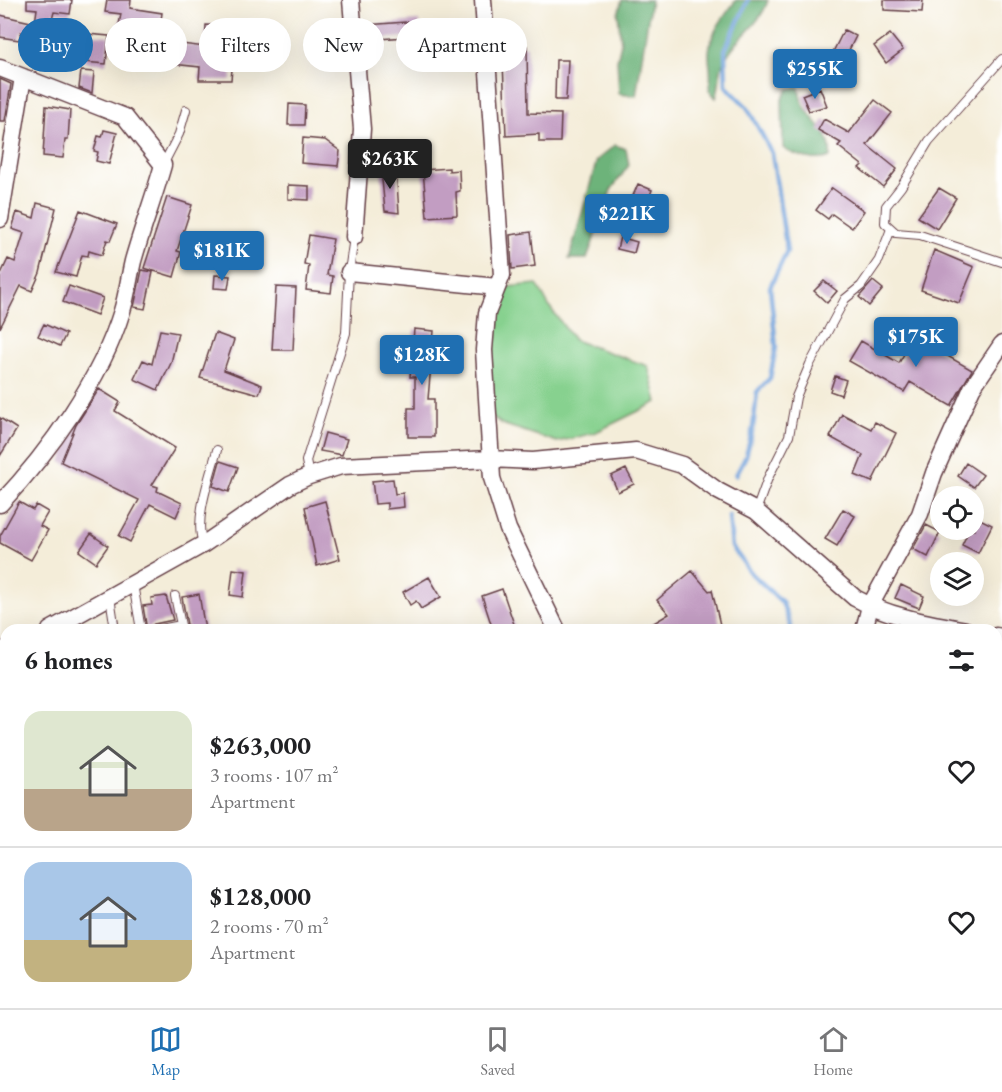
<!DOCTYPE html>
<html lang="en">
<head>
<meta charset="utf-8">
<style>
	:root { --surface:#fff; --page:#f6f6f6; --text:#202124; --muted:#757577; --line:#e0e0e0; --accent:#1f6fb2 }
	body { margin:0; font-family:"EB Garamond",serif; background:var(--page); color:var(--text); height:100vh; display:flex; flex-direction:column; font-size:22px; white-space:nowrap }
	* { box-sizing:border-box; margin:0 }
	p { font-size:20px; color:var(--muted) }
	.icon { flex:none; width:33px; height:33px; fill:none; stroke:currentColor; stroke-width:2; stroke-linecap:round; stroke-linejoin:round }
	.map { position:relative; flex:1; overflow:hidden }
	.sheet { position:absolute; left:0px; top:624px; width:1002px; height:384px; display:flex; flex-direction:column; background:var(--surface); border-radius:18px 18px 0 0; box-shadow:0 6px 24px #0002 }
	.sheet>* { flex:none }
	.banner { position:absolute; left:18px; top:18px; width:600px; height:54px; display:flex; gap:12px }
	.buttons { position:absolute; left:930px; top:486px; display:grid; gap:12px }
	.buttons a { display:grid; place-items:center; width:54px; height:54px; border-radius:50%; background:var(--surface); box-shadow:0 6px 24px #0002; font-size:30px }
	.price { position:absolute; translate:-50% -51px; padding:0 14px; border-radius:6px; background:var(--accent); color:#fff; font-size:20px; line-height:39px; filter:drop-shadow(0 2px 3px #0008) }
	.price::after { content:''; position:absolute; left:50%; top:36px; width:18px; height:14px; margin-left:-9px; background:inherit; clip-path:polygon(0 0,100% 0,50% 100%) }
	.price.selected { background:#222; color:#fff }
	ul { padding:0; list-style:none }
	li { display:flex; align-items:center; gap:18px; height:150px; padding:0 24px }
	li+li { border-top:2px solid var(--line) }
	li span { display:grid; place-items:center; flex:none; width:168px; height:120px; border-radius:18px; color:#555 }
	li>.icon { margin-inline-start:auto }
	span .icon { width:72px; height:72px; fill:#fffc; stroke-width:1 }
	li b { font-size:26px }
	h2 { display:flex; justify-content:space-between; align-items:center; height:72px; padding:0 24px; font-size:26px }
	.chip { padding:0 21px; border-radius:27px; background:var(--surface); box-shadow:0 6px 24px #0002; font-size:21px; line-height:54px }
	.chip.selected { background:var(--accent); color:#fff }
	.dock { display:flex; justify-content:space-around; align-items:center; height:84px; border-top:2px solid var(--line); background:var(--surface); font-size:16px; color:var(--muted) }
	.dock a { display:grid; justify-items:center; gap:3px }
	.dock .selected { color:var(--accent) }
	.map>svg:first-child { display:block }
	.green { fill:#87d18f; stroke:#68785d; stroke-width:1.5 }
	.forest { fill:#6db37a; stroke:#5c6952; stroke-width:1.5 }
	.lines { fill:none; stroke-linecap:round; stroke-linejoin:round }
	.stream { stroke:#71a2db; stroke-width:4.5 }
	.building { fill:#c29dc2 }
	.lane-casing { stroke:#643e45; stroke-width:10 }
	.street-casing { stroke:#643e45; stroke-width:19 }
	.lane { stroke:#fff; stroke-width:8 }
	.street { stroke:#fff; stroke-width:16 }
</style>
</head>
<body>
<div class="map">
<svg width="1002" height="1008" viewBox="0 0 1002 1008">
	<rect width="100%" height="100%" fill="#fff"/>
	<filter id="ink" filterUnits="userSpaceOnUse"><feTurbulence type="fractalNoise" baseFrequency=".0167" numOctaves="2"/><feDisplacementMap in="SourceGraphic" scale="12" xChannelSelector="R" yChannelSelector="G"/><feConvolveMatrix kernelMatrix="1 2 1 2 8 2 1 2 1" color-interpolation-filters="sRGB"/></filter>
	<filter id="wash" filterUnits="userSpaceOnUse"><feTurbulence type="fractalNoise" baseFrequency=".008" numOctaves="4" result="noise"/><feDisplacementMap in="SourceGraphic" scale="24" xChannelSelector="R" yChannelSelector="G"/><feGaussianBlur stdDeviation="1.35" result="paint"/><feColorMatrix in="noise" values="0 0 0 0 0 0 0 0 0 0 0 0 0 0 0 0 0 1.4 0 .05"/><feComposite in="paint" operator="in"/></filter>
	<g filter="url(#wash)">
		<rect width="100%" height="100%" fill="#f4edd9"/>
		<path class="green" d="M537 284 549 306 574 340 648 366 657 402 594 433 557 442 502 424 491 416 488 384 493 311 507 287Z"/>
		<path class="forest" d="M622 0H651L636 96 619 94 617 60 621 43 618 14Z
			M736 0H768C761 26 731 41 722 66 719 75 720 87 716 98L709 90C713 72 708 66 709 51 711 31 725 16 736 0Z
			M799 87C800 119 834 126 830 157 817 163 794 156 783 148L782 99 788 89Z
			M615 145 626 149 629 165 611 190 587 259H569L597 160Z"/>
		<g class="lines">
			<path class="stream" d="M736 475 746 456 753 428 757 392 770 378 776 347 770 287 787 251 772 153 747 107 726 86 725 50 748 0
				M729 516 732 547 751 573 782 602 792 630
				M818 1002 819 1008"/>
		</g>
		<g id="blocks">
			<path class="building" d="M27 0H72L70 14 54 12 48 35 21 32 19 40 0 37V15L35 23 37 9 27 8Z
				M107 0H131L130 8 162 13 158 41 205 47 206 25 240 27 239 47H234L231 80H199L200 67 144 61 147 35 118 30 121 14 105 12Z
				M884 0H923L922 12 884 10Z
				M419 21 420 36 379 39 380 54 368 55 366 25Z
				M844 30 856 36 843 62 831 56Z
				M87 34 109 36 106 64 84 62Z
				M890 34 903 50 886 63 874 46Z
				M527 46 528 113 561 114 560 142H539V134L506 136 503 62H508V52H514V47Z
				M556 60H568L566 100H555Z
				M81 71 94 72 92 93 79 88Z
				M0 79 11 84 5 121H0Z
				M820 88 827 106 809 111 802 95Z
				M875 100 892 113 867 145 897 169 883 187 859 168 862 165 838 146 841 143 818 130 824 119 849 133Z
				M289 104 305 105 304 125H288Z
				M46 106 70 110 68 140H65L63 158 43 156Z
				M104 130 117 133 109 164 96 161 98 152 94 151 98 136 102 137Z
				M303 138 325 140 340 151 338 166 301 163Z
				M396 168 399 213 385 211 381 169Z
				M449 168V171L459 170 460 191 456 192 457 215 427 217 423 170Z
				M638 184 652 190 647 203 632 198Z
				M288 185 309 186V200L288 199Z
				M832 188 864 211 852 228 832 214 828 219 816 210Z
				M939 188 956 198 937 229 918 217Z
				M167 197 192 205 177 251 181 252 174 277 144 268Z
				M37 203 56 208 40 273 32 291 21 286 0 328V276L8 259 15 262 24 233 12 229 17 212 34 218Z
				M80 210 117 224 110 241 107 240 102 255 89 251 88 256 82 255 76 277 56 272Z
				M531 232 535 266 512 269 510 235Z
				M309 235 333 239 327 275 333 276 331 293 306 290 309 265 304 264Z
				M620 237 637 242 634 253 617 249Z
				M934 250 974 267 959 303 921 290Z
				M142 270 153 272 145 309 134 307Z
				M215 275 230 276 228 289 214 288Z
				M824 281 837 291 827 303 814 291Z
				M873 281 883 289 869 306 859 297Z
				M69 286 103 298 97 315 63 302Z
				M276 287 296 288 293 350H272Z
				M44 324 66 334 60 346 38 336Z
				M919 327 935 337 930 346 972 370 951 406 910 382 904 392 849 361 861 341 899 363Z
				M414 329 434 331 428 399H434V437H408V408H415V377H410Z
				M160 330 178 333 171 363 158 390 134 379 143 360 152 364Z
				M215 333 234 340 224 370 262 385 259 394 200 378Z
				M835 376 846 380 841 395 830 391Z
				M99 389 120 402 115 411 175 448 152 485 158 487 157 491 182 503 176 517 150 504 130 542 119 536 139 500 61 462 76 425Z
				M842 414 871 429 875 422 896 433 872 482 855 475 863 455 830 437Z
				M0 418 17 429 0 456Z
				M325 433 347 439 342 455 320 451Z
				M220 461 238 467 229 492 213 486Z
				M966 463 983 475 974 487 958 476Z
				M626 469 634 484 618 492 611 476Z
				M393 479 395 494 403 493 404 507 387 509V503L375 504 372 481Z
				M325 501 340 559 317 566 305 507Z
				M19 502 33 510 36 505 48 512 40 526 48 530 31 560 0 543V536Z
				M843 509 855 516 837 546 825 539Z
				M976 517 992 525 978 553 962 545 969 530H974Z
				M926 525 940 532 928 557 913 549Z
				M91 534 108 546 96 563 79 551Z
				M233 569 246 571 243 597 230 595Z
				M692 571 709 591 712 590 720 625 706 628V630H642L669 614 657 600Z
				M429 577 441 597 421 609 416 601 410 605 403 592Z
				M901 585 924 596 919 608 895 598Z
				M502 589 516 630H493L482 596Z
				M199 594 205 630H188L182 597Z
				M166 596 173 620 154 624 147 630 143 606 152 605 151 598Z"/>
		</g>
	</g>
	<g filter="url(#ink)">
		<use href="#blocks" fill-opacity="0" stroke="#643e45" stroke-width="1.5"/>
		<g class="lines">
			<defs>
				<path id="lane" d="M1002 59 929 141 901 187 886 206 885 223 896 233 920 235 1002 262
					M163 165 179 134 186 110
					M309 476 306 461 346 333 349 272 354 237
					M756 511 768 478 789 436 796 397 810 364 845 299 861 286 879 260 891 229
					M204 544C192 525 211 473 217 450
					M133 584 141 630
					M175 596 182 630
					M110 597 115 630
					M156 630 181 625
					M1002 713V731
					M996 815 1002 799"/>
				<path id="street" d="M351 0 362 129 354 237
					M483 0 502 275 487 313 484 350 492 478 508 529 557 630
					M0 68 125 117 163 165C154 197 142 229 133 261 129 278 127 295 122 311 101 380 49 452 0 504
					M0 219 23 77
					M349 272 497 287
					M50 630 204 544 290 485 309 476 341 466 490 459 533 461 636 451 682 465 718 491 756 511 855 598C890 617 928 623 966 630
					M864 630 870 606 920 514 934 473 972 388 1002 344
					M996 636 1002 637
					M0 652 6 649
					M996 835 1002 837
					M13 1008 17 1002
					M579 1008 580 1002"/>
			</defs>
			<use href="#lane" class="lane-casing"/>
			<use href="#street" class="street-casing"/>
			<use href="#lane" class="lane"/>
			<use href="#street" class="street"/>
		</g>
	</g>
</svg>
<div class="buttons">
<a><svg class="icon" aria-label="locate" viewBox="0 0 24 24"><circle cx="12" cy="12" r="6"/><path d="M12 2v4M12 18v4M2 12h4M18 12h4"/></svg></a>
<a><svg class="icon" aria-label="layers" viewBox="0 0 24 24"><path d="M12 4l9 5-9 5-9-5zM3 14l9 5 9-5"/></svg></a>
</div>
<b class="price" style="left:815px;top:100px">$255K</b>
<b class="price selected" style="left:390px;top:190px">$263K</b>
<b class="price" style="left:627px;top:245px">$221K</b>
<b class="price" style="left:222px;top:282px">$181K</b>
<b class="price" style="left:916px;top:368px">$175K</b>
<b class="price" style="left:422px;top:386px">$128K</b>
<div class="banner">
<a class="chip selected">Buy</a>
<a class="chip">Rent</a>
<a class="chip">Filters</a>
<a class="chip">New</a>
<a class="chip">Apartment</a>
</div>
<section class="sheet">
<h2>6 homes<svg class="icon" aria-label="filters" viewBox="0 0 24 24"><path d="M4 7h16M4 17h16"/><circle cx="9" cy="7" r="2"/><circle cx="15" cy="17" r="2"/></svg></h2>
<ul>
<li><span style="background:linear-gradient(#dfe7d0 65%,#b9a48a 0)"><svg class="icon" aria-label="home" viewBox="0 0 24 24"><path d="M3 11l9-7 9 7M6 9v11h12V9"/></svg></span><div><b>$263,000</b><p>3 rooms · 107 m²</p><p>Apartment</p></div><svg class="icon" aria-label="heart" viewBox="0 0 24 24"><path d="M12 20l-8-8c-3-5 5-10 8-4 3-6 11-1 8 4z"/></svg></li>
<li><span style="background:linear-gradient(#a9c7e8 65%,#c2b280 0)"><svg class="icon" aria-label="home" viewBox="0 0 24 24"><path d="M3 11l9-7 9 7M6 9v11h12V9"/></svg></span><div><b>$128,000</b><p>2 rooms · 70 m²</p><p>Apartment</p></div><svg class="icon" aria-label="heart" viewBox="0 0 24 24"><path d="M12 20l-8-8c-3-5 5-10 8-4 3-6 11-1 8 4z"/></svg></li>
</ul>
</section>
</div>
<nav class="dock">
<a class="selected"><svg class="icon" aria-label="map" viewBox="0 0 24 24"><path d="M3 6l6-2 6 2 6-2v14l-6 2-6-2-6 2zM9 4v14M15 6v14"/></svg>Map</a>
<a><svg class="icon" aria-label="saved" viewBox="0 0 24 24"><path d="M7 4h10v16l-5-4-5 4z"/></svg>Saved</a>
<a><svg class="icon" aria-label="home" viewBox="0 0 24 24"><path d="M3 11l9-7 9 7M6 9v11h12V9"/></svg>Home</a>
</nav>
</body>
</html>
